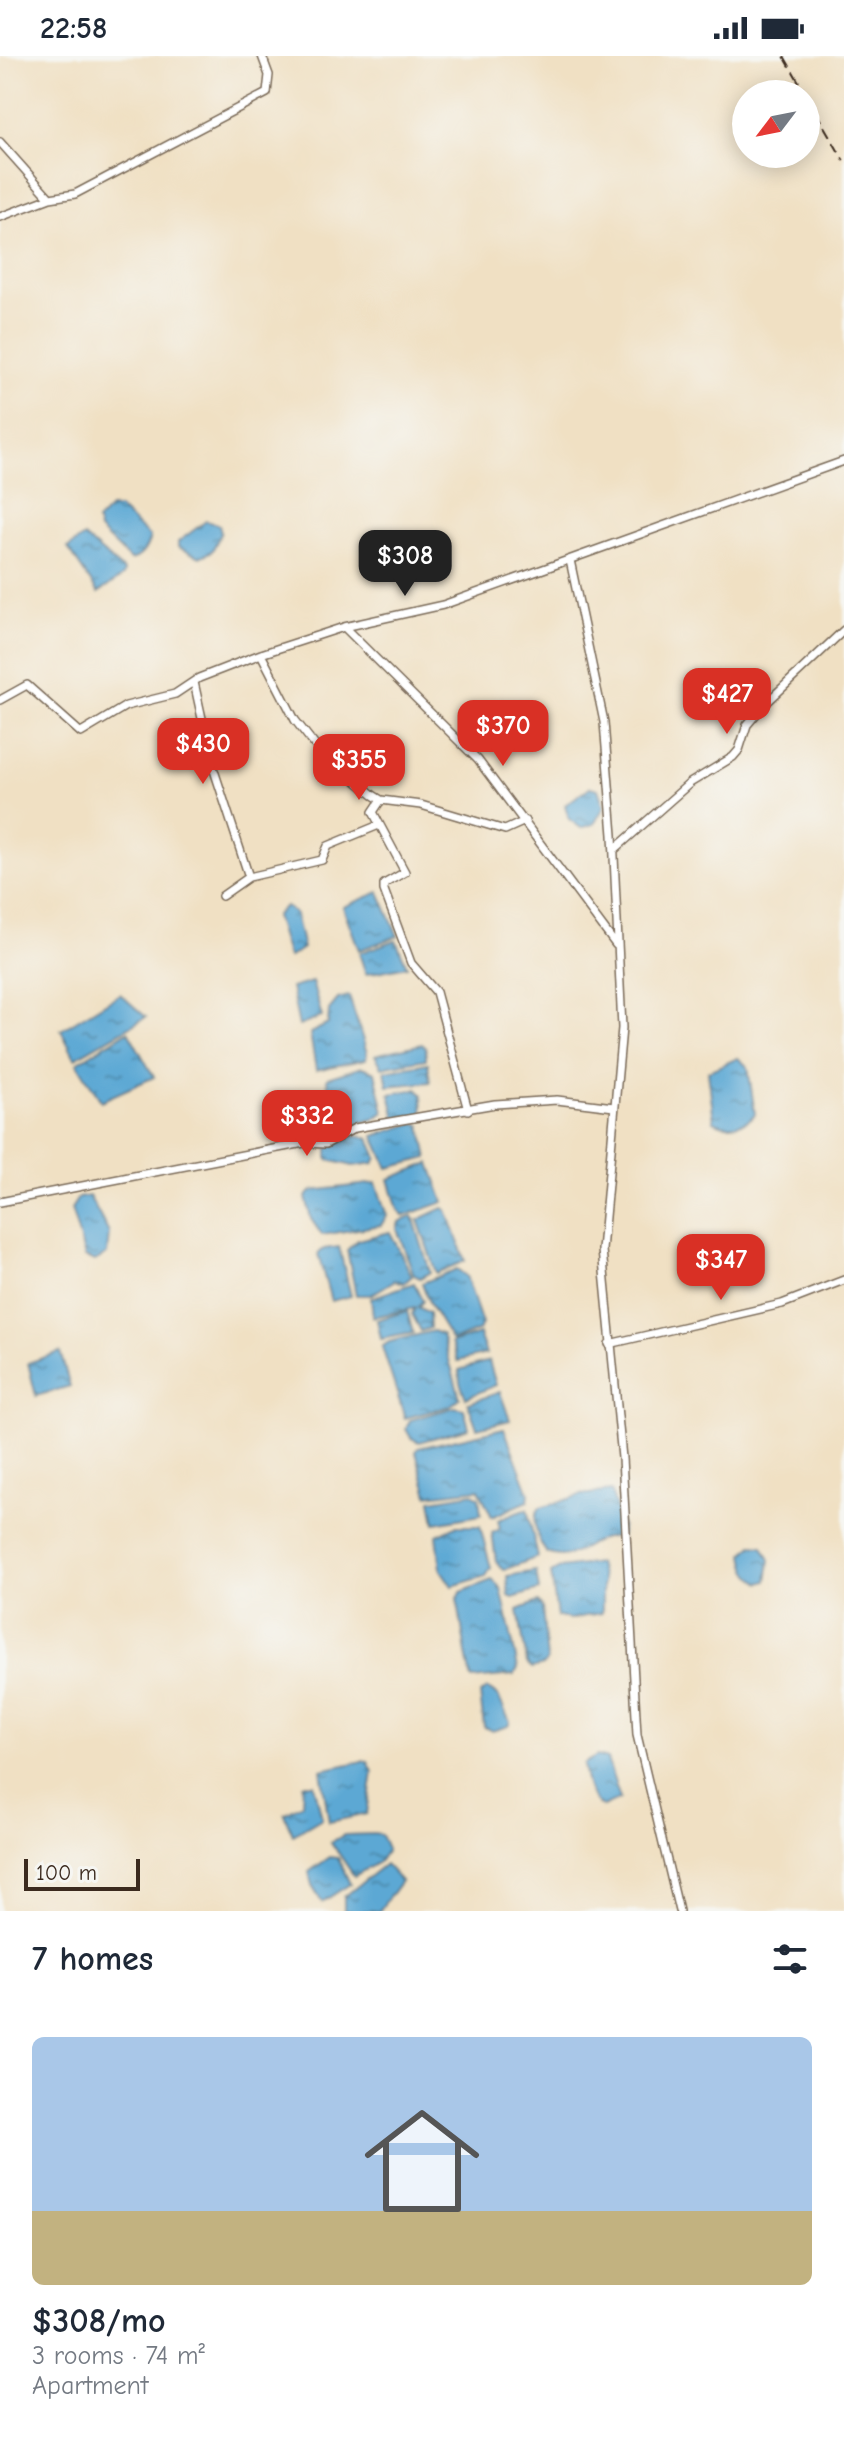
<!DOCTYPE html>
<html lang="en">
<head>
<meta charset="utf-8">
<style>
	:root { --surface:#fff; --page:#f6f6f7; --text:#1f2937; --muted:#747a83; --accent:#d93025 }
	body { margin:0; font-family:"Comic Neue",sans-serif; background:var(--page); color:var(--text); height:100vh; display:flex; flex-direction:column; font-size:30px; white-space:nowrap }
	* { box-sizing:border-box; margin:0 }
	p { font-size:26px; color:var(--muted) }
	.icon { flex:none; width:44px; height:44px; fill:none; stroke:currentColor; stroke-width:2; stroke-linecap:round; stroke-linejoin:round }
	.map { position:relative; height:1855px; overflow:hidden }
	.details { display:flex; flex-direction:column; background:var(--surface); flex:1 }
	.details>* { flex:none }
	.needle { width:52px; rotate:238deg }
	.fabs { position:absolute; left:732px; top:24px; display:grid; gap:16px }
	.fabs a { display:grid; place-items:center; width:88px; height:88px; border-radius:50%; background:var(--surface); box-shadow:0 4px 20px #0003; font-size:40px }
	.scale { position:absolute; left:24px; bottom:20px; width:116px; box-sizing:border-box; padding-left:8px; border:4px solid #3b2a1e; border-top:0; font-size:22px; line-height:28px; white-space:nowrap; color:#3b2a1e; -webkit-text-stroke:6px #f6f6f2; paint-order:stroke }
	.price { position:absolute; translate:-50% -68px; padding:0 18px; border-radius:16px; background:var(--accent); color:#fff; font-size:26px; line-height:52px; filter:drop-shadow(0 2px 4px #0008) }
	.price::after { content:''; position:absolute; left:50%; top:48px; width:24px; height:18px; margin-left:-12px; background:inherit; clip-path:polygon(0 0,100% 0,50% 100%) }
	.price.on { background:#222; color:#fff }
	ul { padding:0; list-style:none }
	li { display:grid; align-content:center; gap:16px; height:424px; padding:0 32px }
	li span { display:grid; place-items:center; height:248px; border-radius:12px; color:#555 }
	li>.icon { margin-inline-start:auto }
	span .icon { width:144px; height:144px; fill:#fffc; stroke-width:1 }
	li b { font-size:34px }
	h2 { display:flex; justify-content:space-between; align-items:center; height:96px; padding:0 32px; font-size:34px }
	.status { display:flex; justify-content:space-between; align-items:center; height:56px; padding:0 40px; background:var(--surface); direction:ltr }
	.status svg { height:22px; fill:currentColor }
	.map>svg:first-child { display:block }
	.water { fill:url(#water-ripples); stroke:#4b6979; stroke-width:2 }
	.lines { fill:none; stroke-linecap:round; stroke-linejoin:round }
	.minor-casing { stroke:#7a6a58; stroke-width:10 }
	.minor { stroke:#fff; stroke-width:7 }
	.rail { stroke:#3b2a1e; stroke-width:2; stroke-dasharray:12 6; stroke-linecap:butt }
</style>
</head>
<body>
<div class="status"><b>22:58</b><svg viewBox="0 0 49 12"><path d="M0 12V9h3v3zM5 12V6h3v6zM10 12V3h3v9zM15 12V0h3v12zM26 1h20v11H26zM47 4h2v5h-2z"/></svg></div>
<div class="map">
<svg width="844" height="1855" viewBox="0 0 844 1855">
	<defs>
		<pattern id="water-ripples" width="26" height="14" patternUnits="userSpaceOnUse" patternTransform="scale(2)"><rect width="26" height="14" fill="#5ba8d4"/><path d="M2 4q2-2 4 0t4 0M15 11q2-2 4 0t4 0" fill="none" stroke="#4c89ab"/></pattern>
	</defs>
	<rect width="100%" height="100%" fill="#f6f6f2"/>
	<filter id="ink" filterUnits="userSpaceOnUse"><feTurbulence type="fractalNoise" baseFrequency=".0125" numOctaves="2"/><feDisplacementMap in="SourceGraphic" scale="16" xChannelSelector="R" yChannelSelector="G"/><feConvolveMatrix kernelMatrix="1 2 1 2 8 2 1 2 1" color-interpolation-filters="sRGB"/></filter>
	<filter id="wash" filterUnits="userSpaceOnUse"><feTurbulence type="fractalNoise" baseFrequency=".006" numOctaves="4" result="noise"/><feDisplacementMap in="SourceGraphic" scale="32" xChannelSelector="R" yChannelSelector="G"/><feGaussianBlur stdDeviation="1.8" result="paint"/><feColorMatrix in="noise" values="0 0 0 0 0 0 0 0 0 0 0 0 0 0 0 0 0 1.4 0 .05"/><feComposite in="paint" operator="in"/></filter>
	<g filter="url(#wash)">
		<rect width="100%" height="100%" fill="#f0e0c3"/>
		<path class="water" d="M110 452H118L150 481C147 492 142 502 130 504L99 474 97 465Z
			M206 465 219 469 221 477 212 495 200 501 178 491V486Z
			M84 481 124 515 123 520 98 537 68 492Z
			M590 731 598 733 604 751 594 768 581 772 569 763 565 749Z
			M379 836 398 880 359 894 343 851Z
			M285 850 295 858 303 892 288 902 275 860Z
			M396 884 407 910 366 918 359 897Z
			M312 926 322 961 299 970 291 932Z
			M120 938 146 961 75 1002 61 974Z
			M349 940 367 997 366 1003 316 1014 310 977 328 968 329 954 338 943Z
			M128 975 154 1021 101 1045 77 1007Z
			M422 988 426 991V1003L382 1011 375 999Z
			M738 1002 748 1011 755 1058C745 1070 727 1072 714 1065L708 1015Z
			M428 1007 430 1026 388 1030 385 1015Z
			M362 1011 375 1016 384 1056 374 1063 352 1069 347 1060 331 1063 327 1022Z
			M417 1033 422 1039 423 1059 396 1063 390 1038Z
			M414 1067 421 1069 428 1102 388 1112 374 1080Z
			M353 1079 369 1082 377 1102 374 1107 353 1110 328 1104V1092Z
			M430 1107 444 1146 404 1160 398 1154 389 1123Z
			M376 1127 387 1160 381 1169 322 1179 311 1163 306 1141 312 1135Z
			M89 1140 109 1177 107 1198 95 1205 85 1201 71 1153 78 1142Z
			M443 1152 447 1154 465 1205 436 1217 418 1164Z
			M413 1160 430 1216 420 1222 414 1219 397 1173 399 1166Z
			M390 1176 412 1220 404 1227 395 1224 371 1239H356L347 1194 358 1184Z
			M339 1191 351 1240 331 1245 318 1198 324 1193Z
			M457 1213 466 1220 482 1268 479 1274 452 1285 430 1249 422 1227Z
			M414 1227 423 1245 418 1251 429 1257 430 1272 421 1275 412 1258 415 1252 373 1261 371 1242Z
			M407 1255 413 1277 381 1283 377 1264Z
			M433 1275 442 1279 460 1342 450 1350 405 1362 382 1291 389 1286Z
			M479 1278 486 1298 458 1305 451 1287Z
			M60 1296 70 1330 36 1340 28 1307Z
			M489 1305 496 1329 466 1342 460 1327 459 1314Z
			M500 1336 510 1364 477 1372 468 1347Z
			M455 1351 464 1353 469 1372 419 1386 411 1382 406 1373 410 1364Z
			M504 1372 529 1437 528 1445 492 1461 479 1433 428 1439 416 1396 418 1392Z
			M611 1435 622 1471 621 1480C615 1481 607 1481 601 1483 584 1489 570 1507 547 1497 538 1486 530 1463 540 1452L581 1439Z
			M473 1437 479 1441 481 1459 435 1467 431 1444Z
			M527 1453 538 1501 503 1514 496 1505 492 1477 500 1473 498 1464Z
			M456 1470H480L491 1512 486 1520 452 1530 441 1514 437 1479Z
			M753 1489 763 1490 770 1504 767 1525 761 1527C749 1520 746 1512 744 1498Z
			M598 1507 602 1523V1557L570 1563 557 1561 551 1517 560 1512Z
			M536 1515 539 1534 513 1542 509 1540 507 1520Z
			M492 1524 501 1532 518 1612 514 1619 472 1623C466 1610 462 1563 457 1544L461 1536Z
			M538 1546 542 1552 547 1604 544 1609 532 1612 527 1607 518 1554Z
			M487 1633C501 1638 503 1653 510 1666L508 1670 492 1675 484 1671 480 1638Z
			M597 1700 607 1703 620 1743 603 1751C589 1746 585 1723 583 1708Z
			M363 1705 368 1706 373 1716 367 1758 329 1766 321 1714Z
			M303 1728H314L322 1762 293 1779 284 1758 302 1748Z
			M373 1778 381 1779 387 1794 379 1806 354 1820 331 1786 344 1779Z
			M330 1801 338 1802 350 1828 322 1846 312 1830 309 1816Z
			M385 1808 401 1825 379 1855H344V1841Z"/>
	</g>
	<g filter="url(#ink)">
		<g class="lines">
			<defs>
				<path id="minor" d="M0 86 50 142
					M0 161 50 142 75 138 267 37 269 19 262 0
					M570 504 604 666 613 779 622 972 602 1194 622 1402 637 1679 679 1855
					M344 571 478 704 616 889
					M261 598 295 664 317 692 373 739 381 744 421 749 505 774 525 765
					M194 626 212 708 249 821
					M0 644 27 629 81 677 126 650 175 638 199 622 261 598 344 571 443 549 844 405
					M381 744 373 756 405 816 384 828V834L411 907 436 936 468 1054
					M614 794 690 727 733 701 739 694 747 669 763 650 844 574
					M222 840 249 821 322 804 328 790 379 769
					M0 1146 304 1087 326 1088 355 1072 495 1048 557 1044 614 1051
					M609 1288 782 1248 844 1224"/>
			</defs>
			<use href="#minor" class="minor-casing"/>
			<use href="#minor" class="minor"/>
			<path class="rail" d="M784 0 806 38
				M806 39 844 105"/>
		</g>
	</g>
</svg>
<div class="fabs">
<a><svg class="needle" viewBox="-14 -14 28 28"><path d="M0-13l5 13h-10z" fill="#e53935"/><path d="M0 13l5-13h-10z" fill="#747a83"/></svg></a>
</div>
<div class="scale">100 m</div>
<b class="price on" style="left:405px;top:542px">$308</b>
<b class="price" style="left:727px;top:680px">$427</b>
<b class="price" style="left:503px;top:712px">$370</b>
<b class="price" style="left:203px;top:730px">$430</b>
<b class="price" style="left:359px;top:746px">$355</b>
<b class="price" style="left:307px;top:1102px">$332</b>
<b class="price" style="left:721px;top:1246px">$347</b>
</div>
<section class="details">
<h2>7 homes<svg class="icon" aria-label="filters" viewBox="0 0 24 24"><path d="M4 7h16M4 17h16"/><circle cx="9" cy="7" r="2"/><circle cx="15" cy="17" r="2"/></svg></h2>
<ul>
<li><span style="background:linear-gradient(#a9c7e8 70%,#c2b280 0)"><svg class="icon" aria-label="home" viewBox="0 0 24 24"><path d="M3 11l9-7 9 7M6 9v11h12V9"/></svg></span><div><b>$308/mo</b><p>3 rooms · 74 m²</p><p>Apartment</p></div></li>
</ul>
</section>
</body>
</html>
